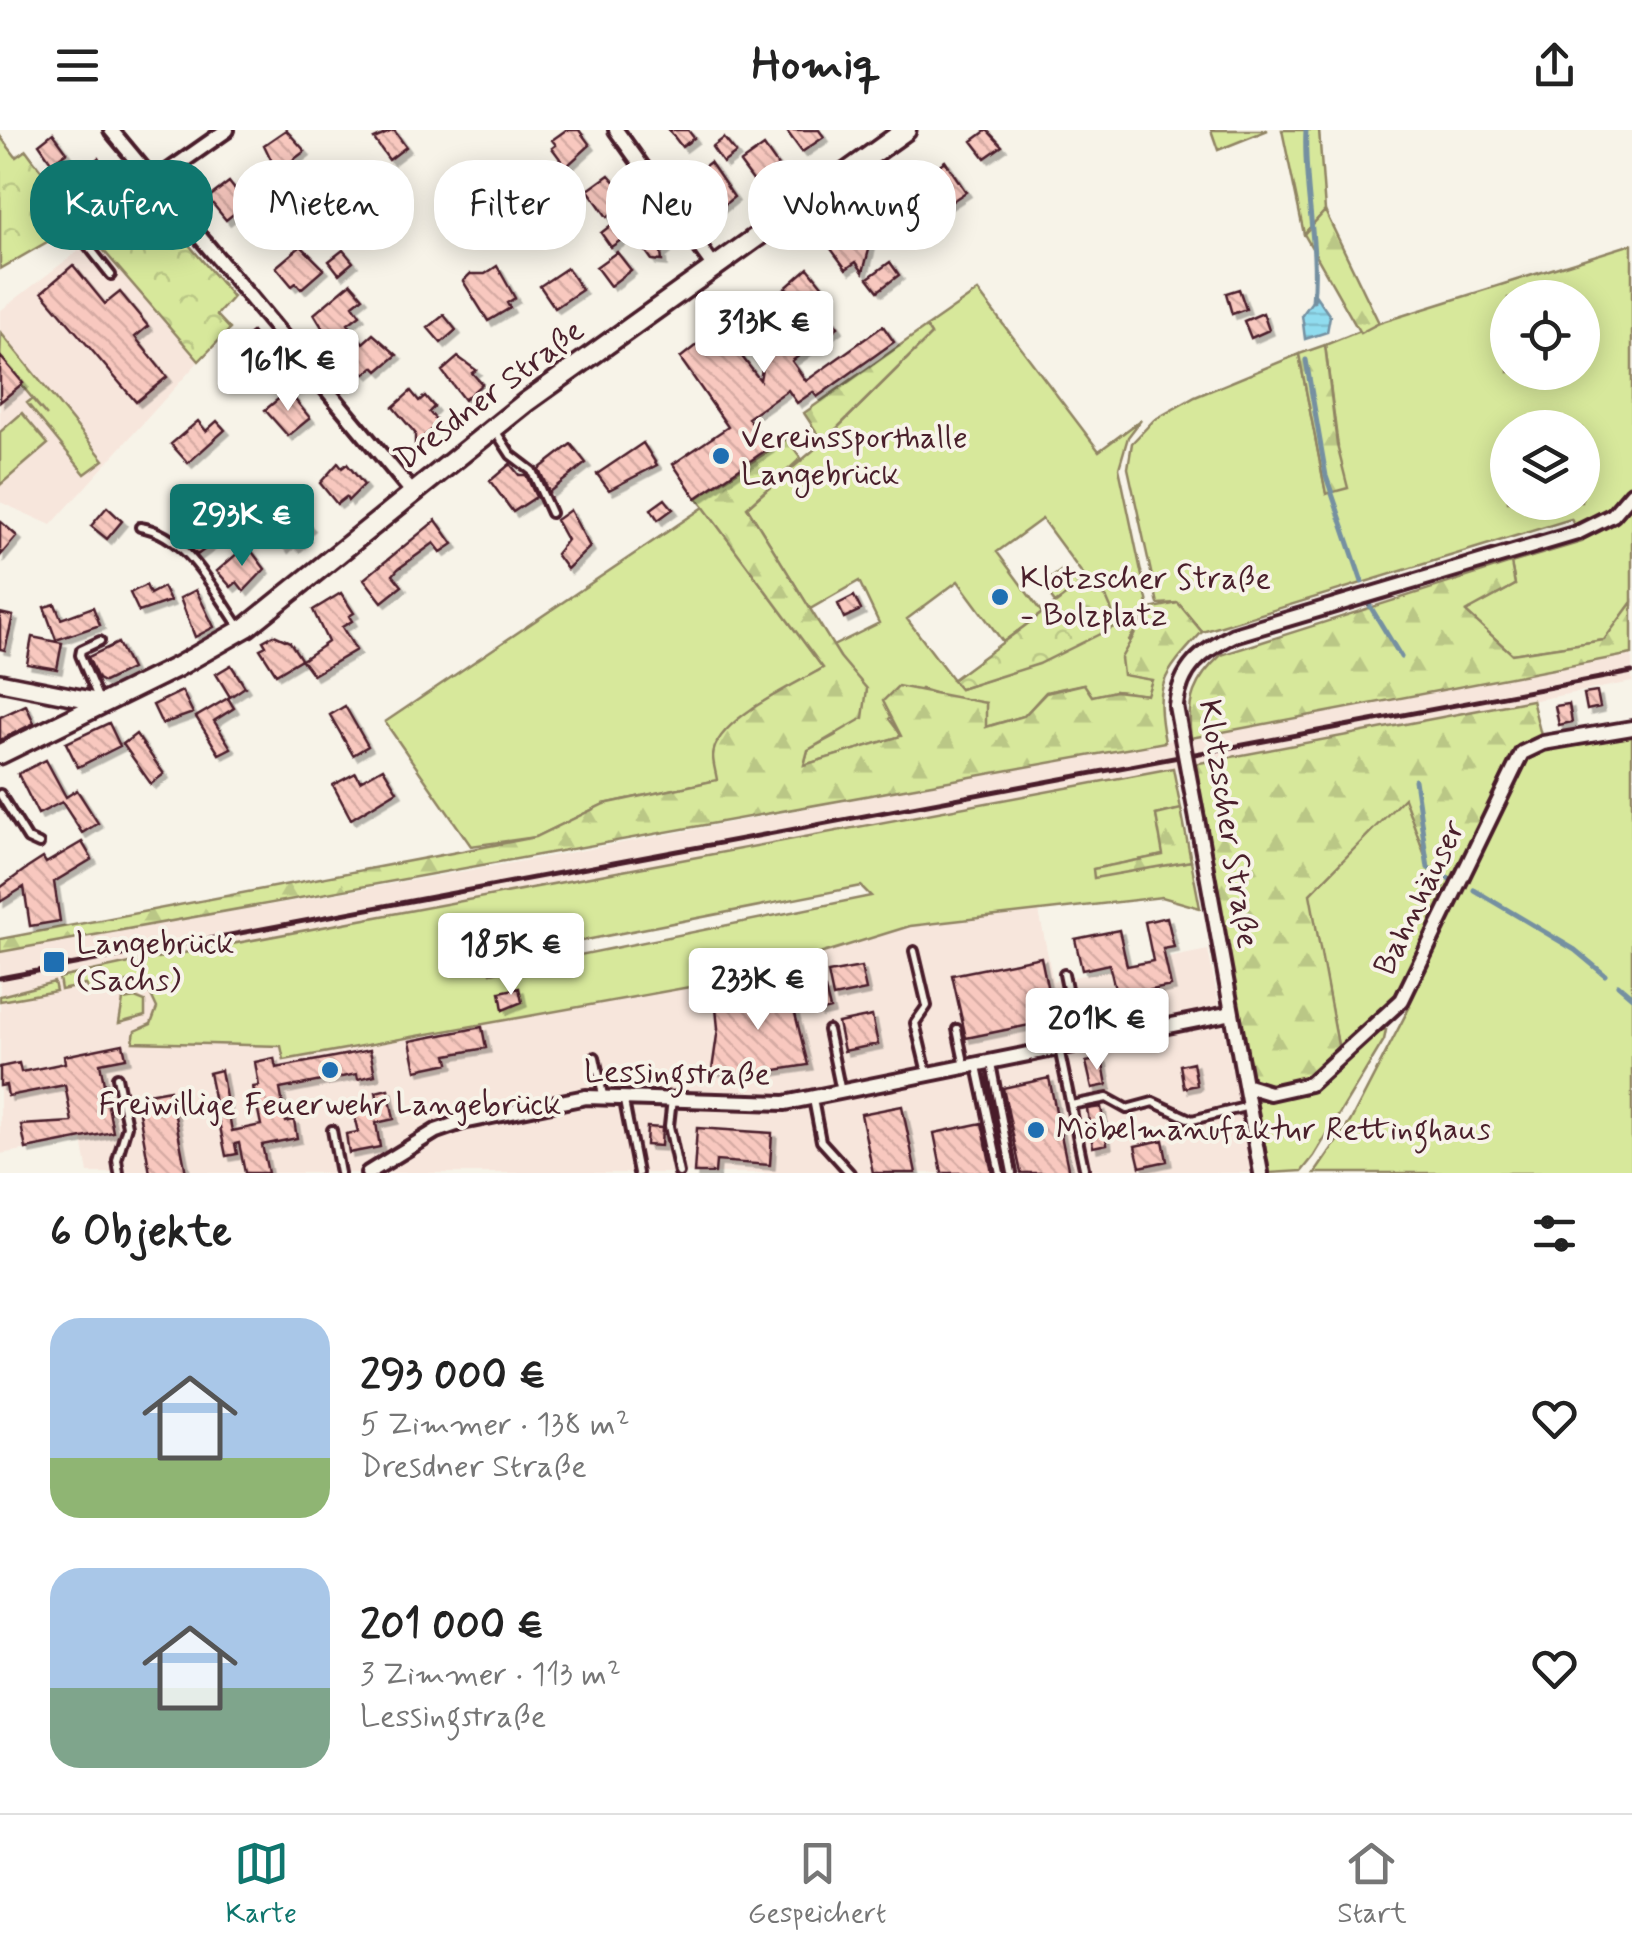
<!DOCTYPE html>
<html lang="de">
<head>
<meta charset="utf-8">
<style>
	:root { --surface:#fff; --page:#f2f2f2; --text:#222; --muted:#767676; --line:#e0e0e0; --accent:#0f766e }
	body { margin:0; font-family:Mynerve,sans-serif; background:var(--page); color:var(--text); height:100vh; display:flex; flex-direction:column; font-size:38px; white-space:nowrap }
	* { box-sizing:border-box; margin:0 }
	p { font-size:32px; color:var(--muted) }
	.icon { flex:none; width:55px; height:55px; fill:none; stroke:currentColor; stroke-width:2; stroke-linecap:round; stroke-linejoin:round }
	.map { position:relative; height:1043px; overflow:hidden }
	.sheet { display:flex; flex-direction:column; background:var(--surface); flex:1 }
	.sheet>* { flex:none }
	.banner { position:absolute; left:30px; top:30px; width:1000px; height:90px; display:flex; gap:20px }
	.tools { position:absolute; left:1490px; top:150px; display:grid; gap:20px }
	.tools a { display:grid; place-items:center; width:110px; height:110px; border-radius:50%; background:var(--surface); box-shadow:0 5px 25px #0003; font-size:50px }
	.price { position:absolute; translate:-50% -85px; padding:0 22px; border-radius:10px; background:#fff; color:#222; font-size:32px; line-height:65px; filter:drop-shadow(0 2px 5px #0008) }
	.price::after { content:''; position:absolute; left:50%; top:60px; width:30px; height:22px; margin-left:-15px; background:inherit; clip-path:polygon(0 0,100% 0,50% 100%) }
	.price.on { background:var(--accent); color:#fff }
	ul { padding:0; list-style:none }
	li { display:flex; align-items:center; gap:30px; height:250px; padding:0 50px }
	li span { display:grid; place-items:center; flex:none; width:280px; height:200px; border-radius:30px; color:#555 }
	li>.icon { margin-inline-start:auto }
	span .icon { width:120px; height:120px; fill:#fffc; stroke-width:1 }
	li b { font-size:42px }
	h2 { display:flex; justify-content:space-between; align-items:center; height:120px; padding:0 50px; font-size:42px }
	.chip { padding:0 35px; border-radius:40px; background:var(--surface); box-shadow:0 5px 25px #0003; font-size:35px; line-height:90px }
	.chip.on { background:var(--accent); color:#fff }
	header { display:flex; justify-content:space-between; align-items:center; height:130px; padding:0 50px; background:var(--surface); font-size:45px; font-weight:700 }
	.tabs { display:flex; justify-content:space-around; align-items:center; height:140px; border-top:2px solid var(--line); background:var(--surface); font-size:28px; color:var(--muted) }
	.tabs a { display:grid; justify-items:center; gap:5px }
	.tabs .on { color:var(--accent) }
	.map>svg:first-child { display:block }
	.built { fill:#f7e6dc }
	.green { fill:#d7e89b; stroke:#908463; stroke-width:2.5; fill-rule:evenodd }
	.forest { fill:url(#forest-firs); stroke:#908463; stroke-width:2.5 }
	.park { fill:url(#park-crowns); stroke:#908463; stroke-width:2.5 }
	.water { fill:url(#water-rules); stroke:#7490a1; stroke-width:2.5 }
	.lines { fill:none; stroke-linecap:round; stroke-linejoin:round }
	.stream { stroke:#7490a1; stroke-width:5 }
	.building { fill:url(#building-back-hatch); stroke:#4a1f2b; stroke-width:2.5; filter:url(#shadow) }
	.service-casing { stroke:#4a1f2b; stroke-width:14 }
	.minor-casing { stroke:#4a1f2b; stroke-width:20 }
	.tertiary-casing { stroke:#4a1f2b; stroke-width:22 }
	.secondary-casing { stroke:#4a1f2b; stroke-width:25 }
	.service { stroke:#f7f3e8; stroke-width:6 }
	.minor { stroke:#f7f3e8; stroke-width:12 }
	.tertiary { stroke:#f7f3e8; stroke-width:15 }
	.secondary { stroke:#f7f3e8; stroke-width:18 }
	.rail { stroke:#4a1f2b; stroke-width:5 }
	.minor-bridge-casing { stroke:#4a1f2b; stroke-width:20; stroke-linecap:butt }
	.minor-bridge { stroke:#f7f3e8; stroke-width:12 }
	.poi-dot { fill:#1f6fb2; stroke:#f7f3e8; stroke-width:4 }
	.labels { text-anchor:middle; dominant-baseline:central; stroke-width:8; stroke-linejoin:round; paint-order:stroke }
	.street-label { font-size:32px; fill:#4a1f2b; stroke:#f7f3e8 }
	.poi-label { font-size:32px; fill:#4a1f2b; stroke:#f7f3e8; text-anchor:start }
</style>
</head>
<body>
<header><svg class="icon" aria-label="menu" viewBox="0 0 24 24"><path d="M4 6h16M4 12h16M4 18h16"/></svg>Homiq<svg class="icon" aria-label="share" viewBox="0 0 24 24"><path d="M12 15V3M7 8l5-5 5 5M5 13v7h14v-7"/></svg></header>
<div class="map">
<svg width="1632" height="1043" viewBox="0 0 1632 1043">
	<defs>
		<pattern id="forest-firs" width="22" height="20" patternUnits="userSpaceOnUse" patternTransform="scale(2.5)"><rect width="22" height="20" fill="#d7e89b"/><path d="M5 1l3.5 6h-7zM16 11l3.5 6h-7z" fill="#bac786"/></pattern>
		<pattern id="park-crowns" width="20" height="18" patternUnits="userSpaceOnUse" patternTransform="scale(2.5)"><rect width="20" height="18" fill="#d7e89b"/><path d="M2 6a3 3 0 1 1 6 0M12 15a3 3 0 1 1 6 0" fill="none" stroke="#bac786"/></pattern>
		<pattern id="water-rules" width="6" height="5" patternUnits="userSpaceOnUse" patternTransform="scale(2.5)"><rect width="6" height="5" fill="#90dcef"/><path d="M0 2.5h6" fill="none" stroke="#7ebccd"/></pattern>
		<pattern id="building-back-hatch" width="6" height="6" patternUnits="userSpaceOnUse" patternTransform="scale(2.5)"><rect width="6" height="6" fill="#f8c8bf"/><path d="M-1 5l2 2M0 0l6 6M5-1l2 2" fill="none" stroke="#d6aba4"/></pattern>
		<filter id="shadow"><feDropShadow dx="4.5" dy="4.5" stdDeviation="0" flood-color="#0004"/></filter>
	</defs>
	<rect width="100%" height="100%" fill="#f7f3e8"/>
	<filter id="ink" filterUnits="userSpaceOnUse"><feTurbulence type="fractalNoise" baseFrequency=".01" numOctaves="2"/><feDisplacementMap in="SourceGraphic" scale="20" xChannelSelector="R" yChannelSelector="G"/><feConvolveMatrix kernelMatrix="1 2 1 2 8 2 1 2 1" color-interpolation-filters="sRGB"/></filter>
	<g filter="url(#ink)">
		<path class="built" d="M91 111 98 114 199 231 51 395 0 372V181Z
			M1632 524V552L130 834 132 857 150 863 157 878 151 894 135 901 133 911 281 916 285 930 744 847 910 796 1039 781 1053 851 1208 820 1253 1043H88L82 1010 0 1024V822L557 725Z"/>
		<path class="green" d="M1211 0H1268L1218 20Z
			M1282 0H1319L1325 81 1304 104Z
			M1632 114V472L1605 510 1512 524 1465 482 1515 455 1511 433 1582 412 1571 389 1202 502 1178 473 1158 474 1128 338 1132 313 1154 290 1195 267 1299 224 1326 363 1338 317 1325 215 1379 193ZM1508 168H1582V242H1508ZM1508 298H1582V372H1508Z
			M978 161 1099 321 1141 290 1128 307 1119 338 1149 479 1129 510 1152 550 1148 565 1115 561 1092 567 1083 554 1046 562 1024 586 985 597 986 573 964 572 921 559 889 589 902 606 804 635 808 620 836 605 840 527 833 516 879 493 859 451 810 479 747 377 823 312 931 205 926 197ZM1042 389 1087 450 1094 451 1117 494 1039 533 960 559 907 489 958 451 1003 512 1042 483 997 422Z
			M1 203 104 330 85 344 27 273 32 269 47 286 0 229Z
			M22 283 48 314 0 355V302Z
			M704 377 823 538 753 578 713 624 718 650 604 674 536 707 471 716 385 592Z
			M1066 437 1079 456 1055 473 1042 455Z
			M1632 600V1043H1315L1350 992 1410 876 1402 870 1340 926 1309 765 1404 667 1445 778 1522 623Z
			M1173 638 1181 679 1156 685 1164 725 1094 739 1095 747 1191 731 1200 778 1162 767 910 796 745 847 284 930 281 916 133 912 135 901 151 894 157 878 150 863 131 857 130 851 93 866 85 855 61 860 59 848 130 833ZM861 756 871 766 491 843 489 829Z
			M54 852 56 861 0 871V866Z
			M135 868 145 872V886L119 893 123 870Z
			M1378 899 1386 900 1384 910 1314 1026 1302 1041 1270 1043 1257 971C1314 966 1338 934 1378 899Z"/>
		<path class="forest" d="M1325 81 1379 193 1360 203 1304 104Z
			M926 197 931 205 823 312 804 283Z
			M1325 215 1337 315 1348 358 1326 364 1299 224Z
			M787 309 801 328 747 377 840 527 867 559 863 588 808 620 804 635 901 606 883 571 898 556 986 573V597L1024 586 1046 563 1084 554 1092 566 1115 561 1147 565 1152 550 1123 545 1121 528 1149 479 1178 473 1202 502C1162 546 1154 553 1165 612L0 822V809L536 707 604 674 717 650C716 643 713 634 713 626 714 590 795 555 823 538L697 368Z
			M1511 433 1515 455 1466 482 1512 524 1604 510 1632 472V524L1191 608C1186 570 1194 550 1221 525Z
			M1532 570 1543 613 1521 623 1445 780 1404 668 1310 764 1340 926 1290 961 1248 955 1189 635Z
			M1181 679 1191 731 1094 748 1093 739 1163 725 1156 685Z"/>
		<path class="park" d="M0 6 16 27 26 20 80 93 0 139Z
			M145 70 152 71 233 167 217 185 230 199 199 231 98 114 99 106Z
			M1087 450 1094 451 1098 463 1106 467 1118 495 1039 534 960 559 952 550Z"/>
		<path class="water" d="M1316 166 1330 186 1327 202 1305 209 1302 185Z"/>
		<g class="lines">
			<path class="stream" d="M1306 0C1303 57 1319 114 1313 171
				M1306 230 1326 346 1362 452
				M1370 476 1401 527
				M1415 650 1428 738 1456 752
				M1474 760 1575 820 1605 845
				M1618 855 1632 867"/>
		</g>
		<path class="building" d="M286 0 305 21 277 42 264 15Z
			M394 0 406 17 389 30 374 9Z
			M566 0H579L590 15 566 37 552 18 556 15 552 10Z
			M669 0H688L694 8 682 17Z
			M786 0H819L824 7 802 22Z
			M987 0 1002 16 985 28 972 11Z
			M53 3 67 22 52 33 39 14Z
			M724 8 736 23 723 33 712 17Z
			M764 16 778 36 754 52 740 33Z
			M98 28 114 51 96 67 78 45Z
			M945 31 966 62 913 97 919 105 907 114 899 104 889 112 876 94 863 142 856 132 846 139 823 108 847 95 856 107 894 73 904 85 934 64 922 47Z
			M710 32 734 67 720 78 714 69 706 75 690 54 695 50 692 46Z
			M609 45 626 64 618 69 622 76 607 87 588 60Z
			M229 52 246 74 226 90 208 68Z
			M82 64 91 77 81 84 71 72Z
			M479 73 491 91 464 109 452 91Z
			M654 86 671 109 663 115 666 119 661 123 662 131 652 130 632 102Z
			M620 88 631 103 611 117 601 103Z
			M301 116 324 139 301 159 296 153 292 156 276 137Z
			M343 120 353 132 339 144 329 131Z
			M617 122 631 140 610 156 596 137Z
			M890 132 899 145 878 161 868 148Z
			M73 135 105 174 120 162 148 196 135 207 167 247 136 272 42 162Z
			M497 136 515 168 507 173 510 178 488 191 463 151 470 144H485Z
			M567 138 582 160 555 178 540 156Z
			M808 138 824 158 817 168 838 197 792 231 806 251 883 196 894 212 817 267 813 262 797 273 788 260 748 288 769 318 696 368 673 334 728 297 680 228 719 197 760 250 764 227 771 222 743 182 769 163 773 169Z
			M351 153 363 167 353 175 360 185 348 194 363 213 373 204 397 225 378 241 374 237 365 244 326 204 314 184Z
			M1239 159 1246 179 1232 184 1226 163Z
			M1263 183 1269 200 1251 208 1244 191Z
			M444 185 456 200 441 213 428 198Z
			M252 202 274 230 251 248 229 220Z
			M0 226 23 253 0 272Z
			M458 227 476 240 472 243 482 254 464 270 442 241Z
			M288 261 310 288 288 306 265 280Z
			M411 261 419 271 425 266 434 277 429 282 439 293 415 315V303L393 277Z
			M198 291 206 301 217 291 225 300 188 333 171 314Z
			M643 313 657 335 609 360 597 344Z
			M571 314 586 333 549 362 539 339Z
			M338 333 342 338 347 334 364 355 348 371 346 367 337 374 320 353Z
			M510 334 519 345H526L536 367 513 382 490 351Z
			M665 369 673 379 658 390 651 379Z
			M107 377 122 391 107 409 91 396Z
			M288 377 310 396 303 402 307 407 295 417 290 412 284 418 265 391Z
			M570 380 590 417 567 439 556 424 567 410 556 390Z
			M436 390 453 414 441 422 434 413 398 439 393 445 402 456 382 472 364 449Z
			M0 391 17 406 0 426Z
			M199 397 212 414 197 425 182 410Z
			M247 415 265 439 244 461 237 452 231 457 217 441Z
			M146 455 150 464 163 457 170 471 139 482 130 463Z
			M196 460 214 497 195 507 180 468Z
			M341 463 354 483 349 486 352 491 342 497 356 520 313 545 302 530 328 512 313 480Z
			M854 466 861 480 844 488 838 474Z
			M55 474 61 489 93 477 100 495 56 510 44 477Z
			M0 483 13 486 5 520 0 519Z
			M274 505 290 512 301 529 276 544 260 519 266 516 263 511Z
			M32 507 62 513 57 539 27 534Z
			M118 513 131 539 104 552 98 549 88 527Z
			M231 535 245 557 230 567 216 544Z
			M182 561 193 583 162 594 153 575Z
			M1597 562 1600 577 1587 580 1584 564Z
			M228 568 234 578 214 591 231 618 219 624 196 587Z
			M1569 574 1572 592 1559 595 1555 576Z
			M26 575 34 593 0 610V587Z
			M345 576 368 616 353 625 330 585Z
			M109 593 120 616 78 637 66 613Z
			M136 604 164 644 151 654 123 614Z
			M46 630 66 667 77 660 98 693 82 703 62 672 38 684 18 644Z
			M383 638 397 661 351 689 333 655 356 643 360 651Z
			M82 712 92 729 54 752 60 791 30 796 24 757 0 772V758L23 741 43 728 46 733Z
			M1167 787 1174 817 1163 819 1171 856 1137 863 1140 877 1121 881 1119 875 1113 877 1110 865 1116 863 1109 834 1082 840 1075 809 1119 800 1127 836 1153 831 1145 792Z
			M1041 827 1054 890 966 908 952 845Z
			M861 837 866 860 833 867 828 843Z
			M787 852 808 935 743 945 712 940 718 898 715 869 739 867Z
			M519 858 522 872 503 880 500 862Z
			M825 859 830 879 818 882 813 862Z
			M872 886 878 914 844 921 838 893Z
			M482 897 486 918 447 925 449 933 416 940 410 911Z
			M123 914 126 928 100 933 113 1002 26 1019 21 995 72 992 65 955 8 966 6 955 0 956V937L19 933 21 942 65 933 64 926Z
			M370 920 375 945 358 949 357 944 280 959 286 992 294 990 297 1008 262 1015 268 1043H245L239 1013 235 1014 237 1024 226 1026 209 943 221 940 232 1001 261 995 253 957 259 956 255 932 274 928 276 938Z
			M1102 929 1107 955 1092 958 1086 932Z
			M1193 932 1197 955 1184 958 1180 935Z
			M1049 948 1069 1043H1021L1003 958Z
			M388 959 394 989 376 993 380 1017 349 1023 346 1004 358 1002 353 982 379 976 376 962Z
			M170 960 186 1043H150L136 966Z
			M902 976 916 1043H873L861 984Z
			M1101 977 1107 1014 1093 1017 1087 979Z
			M982 993 992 1043H942L934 1003Z
			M647 997 662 998 661 1016 646 1015Z
			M697 998 772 1003 770 1035 716 1031 715 1043H694Z
			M1163 1010 1167 1031 1140 1037 1135 1016Z"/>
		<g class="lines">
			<defs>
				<path id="service" d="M111 145 81 107 152 53
					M494 299 511 325 532 341 551 383
					M140 397C188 404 215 463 241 499
					M99 570 80 525 81 520 100 511
					M0 664 28 709 39 714
					M914 821 927 876 915 893 927 943
					M1064 844 1078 912
					M957 899 965 937
					M828 900 841 962
					M1059 918 1084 1038
					M595 927 603 965
					M991 933 1012 1043
					M977 936 1000 1043
					M117 947 127 996 117 1030 119 1043
					M672 969 669 996 679 1043
					M813 969 821 1011 850 1043
					M624 971 638 1043
					M1071 975 1107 968 1127 979 1153 972 1192 990 1249 976
					M332 1000 340 1043"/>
				<path id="minor" d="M111 0 412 362
					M616 0 714 137
					M153 52 227 0
					M1176 576C1180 538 1201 522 1234 505L1577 403 1613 385 1632 363
					M1197 689 1261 1043
					M1247 956 1270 963 1310 954 1402 870 1522 623 1543 613 1632 598
					M368 1043 436 1001 462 992 586 967 785 973 1232 883"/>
				<path id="tertiary" d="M0 552 106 573"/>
				<path id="secondary" d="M0 624 177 537 247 497 525 273 906 0"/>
			</defs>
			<use href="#service" class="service-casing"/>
			<use href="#minor" class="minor-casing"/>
			<use href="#tertiary" class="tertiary-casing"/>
			<use href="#secondary" class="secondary-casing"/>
			<use href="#service" class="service"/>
			<use href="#minor" class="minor"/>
			<use href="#tertiary" class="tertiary"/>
			<use href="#secondary" class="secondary"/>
			<path class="rail" d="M0 848 1632 542"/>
			<defs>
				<path id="minor-bridge" d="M1176 576 1197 689"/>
			</defs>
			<use href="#minor-bridge" class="minor-bridge-casing"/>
			<use href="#minor-bridge" class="minor-bridge"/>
		</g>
	</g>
	<g class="poi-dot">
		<circle cx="721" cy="326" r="10"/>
		<circle cx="1000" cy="467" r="10"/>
		<rect x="42" y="820" width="24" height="24" rx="5"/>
		<circle cx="330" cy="940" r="10"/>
		<circle cx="1036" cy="1000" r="10"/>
	</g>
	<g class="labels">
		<g class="street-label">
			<text transform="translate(490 265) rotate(-37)">Dresdner Straße</text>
			<text transform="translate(1228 694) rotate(81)">Klotzscher Straße</text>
			<text transform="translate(1420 768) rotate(-64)">Bahnhäuser</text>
			<text transform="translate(677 944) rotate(1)">Lessingstraße</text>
		</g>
		<g class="poi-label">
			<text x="741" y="308">Vereinssporthalle<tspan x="741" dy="37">Langebrück</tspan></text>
			<text x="1020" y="449">Klotzscher Straße<tspan x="1020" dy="37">- Bolzplatz</tspan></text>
			<text x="76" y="814">Langebrück<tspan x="76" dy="37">(Sachs)</tspan></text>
			<text x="330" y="975" text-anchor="middle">Freiwillige Feuerwehr Langebrück</text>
			<text x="1056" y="1000">Möbelmanufaktur Rettinghaus</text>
		</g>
	</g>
</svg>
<div class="tools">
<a><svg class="icon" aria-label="locate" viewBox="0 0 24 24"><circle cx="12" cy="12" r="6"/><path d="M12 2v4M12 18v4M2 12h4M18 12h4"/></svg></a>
<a><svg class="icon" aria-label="layers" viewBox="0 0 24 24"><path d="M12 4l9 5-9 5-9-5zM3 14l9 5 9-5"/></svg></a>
</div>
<b class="price" style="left:764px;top:246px">313K €</b>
<b class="price" style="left:288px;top:284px">161K €</b>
<b class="price on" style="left:242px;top:439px">293K €</b>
<b class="price" style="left:511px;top:868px">185K €</b>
<b class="price" style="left:758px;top:903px">233K €</b>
<b class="price" style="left:1097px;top:943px">201K €</b>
<div class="banner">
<a class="chip on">Kaufen</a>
<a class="chip">Mieten</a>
<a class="chip">Filter</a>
<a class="chip">Neu</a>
<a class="chip">Wohnung</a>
</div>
</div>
<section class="sheet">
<h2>6 Objekte<svg class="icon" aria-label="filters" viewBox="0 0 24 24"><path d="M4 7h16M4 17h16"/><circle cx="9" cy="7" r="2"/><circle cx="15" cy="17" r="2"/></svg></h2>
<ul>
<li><span style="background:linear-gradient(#a9c7e8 70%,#8fb573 0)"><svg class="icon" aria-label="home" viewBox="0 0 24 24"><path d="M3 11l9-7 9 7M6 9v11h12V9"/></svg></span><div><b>293 000 €</b><p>5 Zimmer · 138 m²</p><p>Dresdner Straße</p></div><svg class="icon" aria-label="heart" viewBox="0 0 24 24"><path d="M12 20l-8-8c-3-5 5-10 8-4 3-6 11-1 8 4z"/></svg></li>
<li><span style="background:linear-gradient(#a9c7e8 60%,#7fa58c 0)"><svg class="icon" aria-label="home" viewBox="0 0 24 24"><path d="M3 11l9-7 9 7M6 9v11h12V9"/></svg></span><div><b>201 000 €</b><p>3 Zimmer · 113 m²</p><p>Lessingstraße</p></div><svg class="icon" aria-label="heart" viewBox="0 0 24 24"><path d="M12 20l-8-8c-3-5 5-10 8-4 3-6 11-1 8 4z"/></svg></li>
</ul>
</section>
<nav class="tabs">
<a class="on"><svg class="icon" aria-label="map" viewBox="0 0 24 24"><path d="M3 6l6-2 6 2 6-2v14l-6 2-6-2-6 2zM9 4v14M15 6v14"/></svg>Karte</a>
<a><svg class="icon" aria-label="saved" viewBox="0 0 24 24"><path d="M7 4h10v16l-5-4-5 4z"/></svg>Gespeichert</a>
<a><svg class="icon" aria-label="home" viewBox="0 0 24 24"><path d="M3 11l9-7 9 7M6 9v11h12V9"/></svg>Start</a>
</nav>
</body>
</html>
